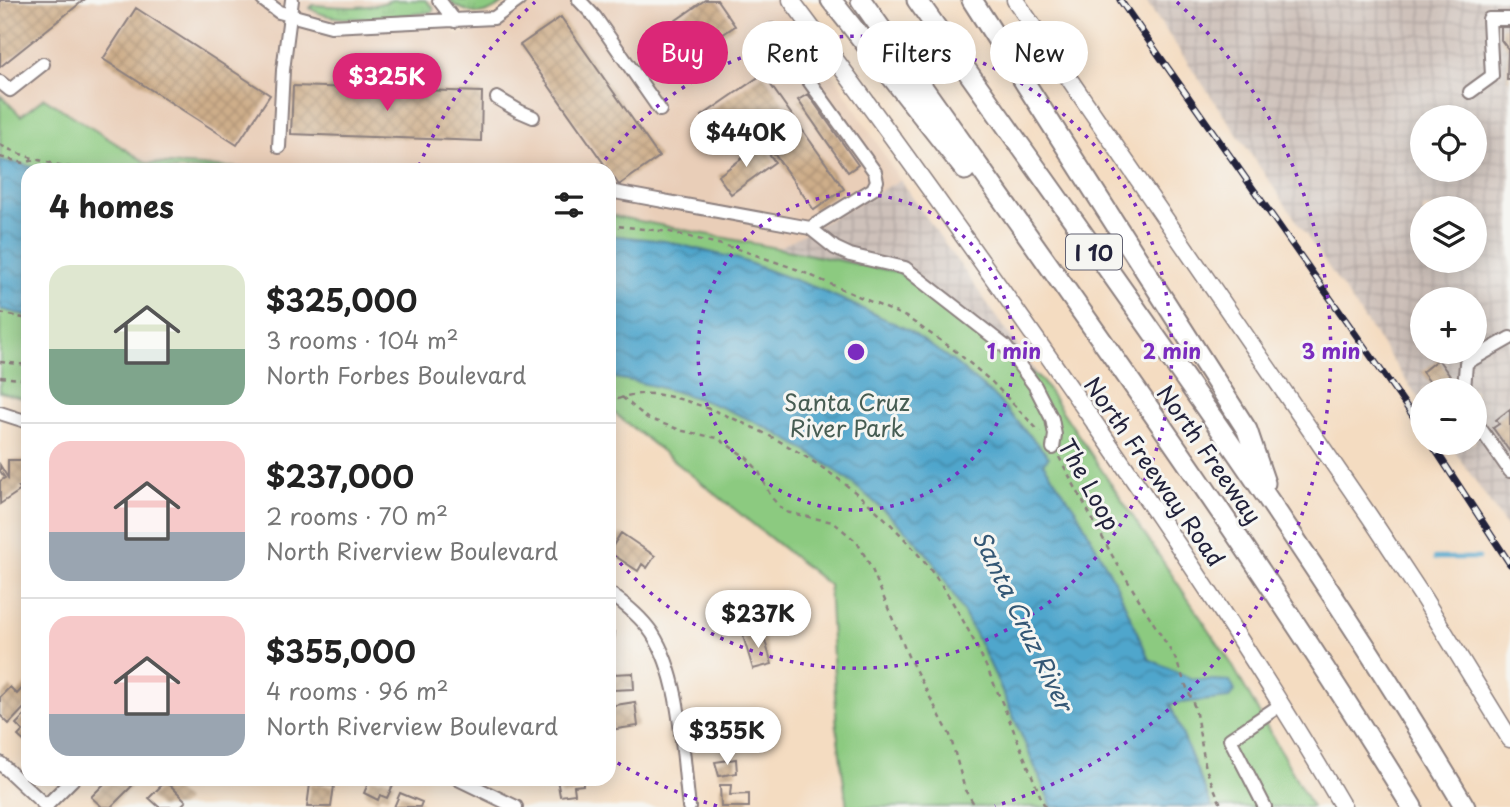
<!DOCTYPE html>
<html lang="en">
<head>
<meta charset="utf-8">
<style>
	:root { --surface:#fff; --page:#f6f6f6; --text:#222; --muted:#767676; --line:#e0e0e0; --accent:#db2777 }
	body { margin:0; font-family:"Playpen Sans",sans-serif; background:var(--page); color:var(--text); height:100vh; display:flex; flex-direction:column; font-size:26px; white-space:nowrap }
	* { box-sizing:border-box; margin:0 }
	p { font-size:23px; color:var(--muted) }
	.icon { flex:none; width:38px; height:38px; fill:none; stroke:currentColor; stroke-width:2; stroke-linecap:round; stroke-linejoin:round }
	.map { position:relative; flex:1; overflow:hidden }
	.side { position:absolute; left:21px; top:163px; width:595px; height:623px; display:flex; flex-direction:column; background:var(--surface); border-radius:21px; box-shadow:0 4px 18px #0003 }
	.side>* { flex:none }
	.banner { position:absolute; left:637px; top:21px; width:665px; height:63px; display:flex; gap:14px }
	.tools { position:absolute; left:1410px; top:105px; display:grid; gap:14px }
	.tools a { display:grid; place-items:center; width:77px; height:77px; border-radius:50%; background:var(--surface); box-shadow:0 4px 18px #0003; font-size:35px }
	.price { position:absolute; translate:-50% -60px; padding:0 16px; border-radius:24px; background:#fff; color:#222; font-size:23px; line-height:46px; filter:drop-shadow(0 2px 4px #0008) }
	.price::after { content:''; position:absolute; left:50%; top:42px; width:21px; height:16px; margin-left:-10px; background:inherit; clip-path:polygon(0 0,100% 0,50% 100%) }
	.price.on { background:var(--accent); color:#fff }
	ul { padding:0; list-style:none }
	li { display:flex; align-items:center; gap:21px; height:175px; padding:0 28px }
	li+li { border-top:2px solid var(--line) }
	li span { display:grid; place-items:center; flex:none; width:196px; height:140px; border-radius:21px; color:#555 }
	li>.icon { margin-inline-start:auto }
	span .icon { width:84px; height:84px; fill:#fffc; stroke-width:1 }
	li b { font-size:30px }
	h2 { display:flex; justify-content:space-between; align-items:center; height:84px; padding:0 28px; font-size:30px }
	.tag { padding:0 24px; border-radius:32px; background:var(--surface); box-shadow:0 4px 18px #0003; font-size:24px; line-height:63px }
	.tag.on { background:var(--accent); color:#fff }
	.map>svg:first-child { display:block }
	.built { fill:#e9ceb8 }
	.industrial { fill:url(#industrial-grid); fill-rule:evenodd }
	.grass { fill:url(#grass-tufts); stroke:#57765e; stroke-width:2 }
	.park { fill:#8cca80; stroke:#57765e; stroke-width:2 }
	.water { fill:url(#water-waves); stroke:#396484; stroke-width:2 }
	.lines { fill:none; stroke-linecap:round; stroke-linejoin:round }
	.stream { stroke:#50a6cc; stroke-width:4.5 }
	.building { fill:url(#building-cross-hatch) }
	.minor-casing { stroke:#8b7f7e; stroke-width:16 }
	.major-casing { stroke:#8b7f7e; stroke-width:19 }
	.highway-casing { stroke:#8b7f7e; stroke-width:23 }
	.path { stroke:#8b7f7e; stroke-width:2.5; stroke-dasharray:5 5; stroke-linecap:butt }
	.minor { stroke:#fff; stroke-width:12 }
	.major { stroke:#fff; stroke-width:16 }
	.highway { stroke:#fff; stroke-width:19 }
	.rail-casing { stroke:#22223b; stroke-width:7 }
	.rail { stroke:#f6f6f2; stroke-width:4.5; stroke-dasharray:13; stroke-linecap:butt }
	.ring { fill:none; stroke:#7b2cbf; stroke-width:3.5; stroke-dasharray:3.5 7 }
	.labels { text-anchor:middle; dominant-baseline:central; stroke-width:6; stroke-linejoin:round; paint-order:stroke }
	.shield { fill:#f6f6f2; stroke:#626272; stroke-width:2 }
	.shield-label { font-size:21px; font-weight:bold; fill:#22223b }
	.park-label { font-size:23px; fill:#475d53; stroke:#f6f6f2 }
	.street-label { font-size:23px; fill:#22223b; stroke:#f6f6f2 }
	.water-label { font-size:24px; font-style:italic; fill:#345775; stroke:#f6f6f2 }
	.centre { fill:#7b2cbf; stroke:#f6f6f2; stroke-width:3.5 }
	.ring-label { font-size:21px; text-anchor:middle; font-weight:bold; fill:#7b2cbf; stroke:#f6f6f2; stroke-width:6; stroke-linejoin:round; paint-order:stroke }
</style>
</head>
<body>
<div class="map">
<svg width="1510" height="807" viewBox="0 0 1510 807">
	<defs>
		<pattern id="industrial-grid" width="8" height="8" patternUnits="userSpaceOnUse" patternTransform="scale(1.75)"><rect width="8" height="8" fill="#cec1ba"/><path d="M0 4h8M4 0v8" fill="none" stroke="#b1a6a1"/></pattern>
		<pattern id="grass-tufts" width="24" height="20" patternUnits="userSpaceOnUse" patternTransform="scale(1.75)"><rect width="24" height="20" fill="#8cca80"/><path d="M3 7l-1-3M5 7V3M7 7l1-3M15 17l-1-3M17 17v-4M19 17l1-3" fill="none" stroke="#78ad70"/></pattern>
		<pattern id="water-waves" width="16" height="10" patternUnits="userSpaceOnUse" patternTransform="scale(1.75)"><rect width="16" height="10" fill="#50a6cc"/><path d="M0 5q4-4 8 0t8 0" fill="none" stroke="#4287a7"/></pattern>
		<pattern id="building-cross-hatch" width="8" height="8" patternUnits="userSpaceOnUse" patternTransform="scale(1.75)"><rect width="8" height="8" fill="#ceae8a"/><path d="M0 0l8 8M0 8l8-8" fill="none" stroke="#b19578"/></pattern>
	</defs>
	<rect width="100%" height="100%" fill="#f6f6f2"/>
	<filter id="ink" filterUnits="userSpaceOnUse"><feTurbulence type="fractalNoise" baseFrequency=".0143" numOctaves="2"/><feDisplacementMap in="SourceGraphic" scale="14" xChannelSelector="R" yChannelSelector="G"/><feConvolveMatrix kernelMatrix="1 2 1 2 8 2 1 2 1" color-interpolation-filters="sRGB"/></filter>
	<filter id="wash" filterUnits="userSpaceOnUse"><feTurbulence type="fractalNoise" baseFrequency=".00686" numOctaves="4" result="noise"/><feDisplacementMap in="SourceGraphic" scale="28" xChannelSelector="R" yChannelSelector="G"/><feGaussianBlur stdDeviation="1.57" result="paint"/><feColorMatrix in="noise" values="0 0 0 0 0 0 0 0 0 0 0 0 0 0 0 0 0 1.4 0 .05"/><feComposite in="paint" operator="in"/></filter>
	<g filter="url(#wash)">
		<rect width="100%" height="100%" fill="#f4dcc1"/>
		<path class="built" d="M0 0H433L456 35 501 22 534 0H778L832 72 900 180 778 248 609 215V170H276L146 163 45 98 21 116 0 95Z"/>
		<path class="industrial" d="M1145 0H1510V532L1449 443H1475V390H1423V405ZM1423 117H1475V170H1423ZM1423 208H1475V261H1423ZM1423 299H1475V352H1423Z
			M900 180 1042 381 898 272 778 248Z"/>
		<path class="grass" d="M392 0H425L434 8 432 12C402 15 334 27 310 8L313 5C339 7 368 10 392 0Z
			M450 0H508C483 18 478 17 452 4Z"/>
		<path class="park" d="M0 95 21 116 44 98 147 163 276 170H28V400L0 392Z
			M609 215 898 272 1042 381 1231 663 1312 807H847L837 731 829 585 613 412 609 417Z"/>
		<path class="water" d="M0 160 47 170H28V316L0 309Z
			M609 235 665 241 738 259 819 289 907 329 954 362 996 398 1049 457 1043 463 1076 510 1116 584 1149 659 1192 679 1230 681 1235 691 1229 698 1170 704 1212 807H1052C1016 724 984 639 934 563 919 542 898 523 879 506 801 436 713 393 609 377Z"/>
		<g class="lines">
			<path class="stream" d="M1435 558H1479"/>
		</g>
		<g id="blocks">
			<path class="building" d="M0 0H84L0 67Z
				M705 0H717L735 26 671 70 649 39Z
				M136 8 270 95 237 145 103 59Z
				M561 17 659 157 619 185 520 45Z
				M1501 27H1510V80H1507L1508 49 1501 40Z
				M763 74 844 189 814 210 758 131 728 152 702 116Z
				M293 86 482 92 481 141 291 134Z
				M808 94 858 165 848 172 798 100Z
				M762 144 775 162 731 194 718 176Z
				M1438 359 1452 379 1436 390 1422 372Z
				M1510 409V452L1493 428 1499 424 1496 420Z
				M8 460H26L25 487H19L21 490 0 504V481L5 478 0 471V465L8 478Z
				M621 533 655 556 647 568 642 564 638 571 609 552Z
				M609 631 615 632 613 648H609Z
				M762 631 772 664 753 669 743 636Z
				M609 662H613V674L633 673 634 689 612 690V677L609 678Z
				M26 684 28 704 9 724 0 715V697L10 687 17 694Z
				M635 702 638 726 609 730V706Z
				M28 712V745L18 736 23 731 16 724Z
				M711 728 742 729V745H710Z
				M736 759 737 773 719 776 715 762Z
				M109 779H124L132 786 111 807H102L91 797Z
				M155 779H166L165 780 186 801 180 807H159L149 798 162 785Z
				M370 779H385L394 783 387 798 380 795 378 800 364 793Z
				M557 779H583V785L574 786 575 794 560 796Z
				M310 784 334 786 331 807H307Z
				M720 785H731L730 795 749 794V807H721Z
				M400 793 422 802 420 807H394Z"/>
		</g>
	</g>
	<g filter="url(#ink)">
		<use href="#blocks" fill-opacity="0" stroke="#8b7f7e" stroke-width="2"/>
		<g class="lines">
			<defs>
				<path id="minor" d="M263 0 279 12 331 26 494 18 519 0
					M439 0 455 21
					M579 0 595 17 660 110
					M0 82 10 90 43 64
					M1470 92 1492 76 1489 19H1510
					M497 98 519 111 533 117
					M279 147 283 70 292 0
					M609 191 810 228 873 189 877 181 875 172 772 30
					M810 228 835 248 850 255 905 268 1005 346 1035 386 1052 419 1055 435 1053 448
					M1464 390 1466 363 1510 338
					M0 413 28 422
					M1475 421 1510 471
					M609 593C625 604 641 617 652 633 682 679 682 754 689 807
					M0 763 47 807
					M458 779 516 807
					M46 806 73 779
					M1265 807 1230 739 1282 704"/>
				<path id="major" d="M791 0C896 140 997 282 1096 425 1183 551 1266 675 1343 807
					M1015 0 1370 517 1424 599 1510 739"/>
				<path id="highway" d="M831 0 965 170
					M861 0C1048 266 1242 529 1412 807
					M917 0C1104 266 1299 527 1465 807
					M972 0 1247 430 1265 483"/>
			</defs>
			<use href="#minor" class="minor-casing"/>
			<use href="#major" class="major-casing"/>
			<use href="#highway" class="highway-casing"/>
			<path class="path" d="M0 145C28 159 59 166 89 170
				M0 157 24 163 38 159
				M609 225 670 232 738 249 796 269 906 317 953 349 992 382 1040 432
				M0 313 28 319
				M0 362 28 365
				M0 377 28 380
				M622 397 647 418 683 431 717 438 746 457 758 470 771 497 785 512 833 522 857 542 871 567 908 656 950 735 965 790 976 807
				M609 404C640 383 683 399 715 411 809 448 893 510 948 595 989 660 1015 737 1045 807
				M1059 457 1113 557 1175 658 1195 708 1206 769 1222 807"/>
			<use href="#minor" class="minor"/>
			<use href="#major" class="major"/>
			<use href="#highway" class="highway"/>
			<defs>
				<path id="rail" d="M1120 0 1423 430
					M1431 443 1510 564"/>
			</defs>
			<use href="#rail" class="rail-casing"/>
			<use href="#rail" class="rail"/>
		</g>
	</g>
	<g class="ring">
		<circle cx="856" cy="352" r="158"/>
		<path d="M599 168A316 316 0 1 1 610 551"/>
		<path d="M717 806A475 475 0 0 1 611 759M419 166A475 475 0 0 1 535 2M1177 2A475 475 0 0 1 995 806"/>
	</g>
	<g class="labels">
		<rect class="shield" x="1066" y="234.5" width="56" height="35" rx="5"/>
		<g class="shield-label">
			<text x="1094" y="252">I 10</text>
		</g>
		<g class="park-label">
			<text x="847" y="401">Santa Cruz<tspan x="847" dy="26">River Park</tspan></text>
		</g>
		<g class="street-label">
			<text transform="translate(1210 454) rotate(55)">North Freeway</text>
			<text transform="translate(1155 471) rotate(55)">North Freeway Road</text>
			<text transform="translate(1090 484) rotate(61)">The Loop</text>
		</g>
		<g class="water-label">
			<text transform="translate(1024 620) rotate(64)">Santa Cruz River</text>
		</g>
	</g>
	<circle cx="856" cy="352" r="10" class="centre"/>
	<g class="ring-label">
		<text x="1014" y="359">1 min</text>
		<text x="1172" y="359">2 min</text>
		<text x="1331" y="359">3 min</text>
	</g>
</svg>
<div class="tools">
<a><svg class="icon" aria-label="locate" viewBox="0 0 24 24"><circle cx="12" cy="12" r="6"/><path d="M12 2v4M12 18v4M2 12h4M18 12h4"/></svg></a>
<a><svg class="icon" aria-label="layers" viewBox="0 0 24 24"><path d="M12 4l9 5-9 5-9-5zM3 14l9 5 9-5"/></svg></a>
<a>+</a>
<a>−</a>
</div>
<b class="price on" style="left:387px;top:113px">$325K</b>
<b class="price" style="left:746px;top:169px">$440K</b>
<b class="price" style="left:758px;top:650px">$237K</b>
<b class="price" style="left:727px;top:767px">$355K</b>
<div class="banner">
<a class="tag on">Buy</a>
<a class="tag">Rent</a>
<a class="tag">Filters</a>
<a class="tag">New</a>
</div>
<section class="side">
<h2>4 homes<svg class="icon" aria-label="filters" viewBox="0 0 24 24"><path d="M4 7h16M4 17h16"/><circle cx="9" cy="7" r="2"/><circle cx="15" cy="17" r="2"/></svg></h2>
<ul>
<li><span style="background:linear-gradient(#dfe7d0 60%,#7fa58c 0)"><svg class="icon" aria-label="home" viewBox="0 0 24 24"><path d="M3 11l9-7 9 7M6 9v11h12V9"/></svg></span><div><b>$325,000</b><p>3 rooms · 104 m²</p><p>North Forbes Boulevard</p></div></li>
<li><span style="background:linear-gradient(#f6c9c9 65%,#9aa5b1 0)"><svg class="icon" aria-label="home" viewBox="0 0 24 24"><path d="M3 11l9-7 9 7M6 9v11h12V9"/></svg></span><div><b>$237,000</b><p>2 rooms · 70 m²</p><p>North Riverview Boulevard</p></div></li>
<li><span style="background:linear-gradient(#f6c9c9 70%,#9aa5b1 0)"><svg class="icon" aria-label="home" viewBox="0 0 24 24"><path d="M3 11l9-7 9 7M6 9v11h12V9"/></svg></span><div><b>$355,000</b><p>4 rooms · 96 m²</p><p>North Riverview Boulevard</p></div></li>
</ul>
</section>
</div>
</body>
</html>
